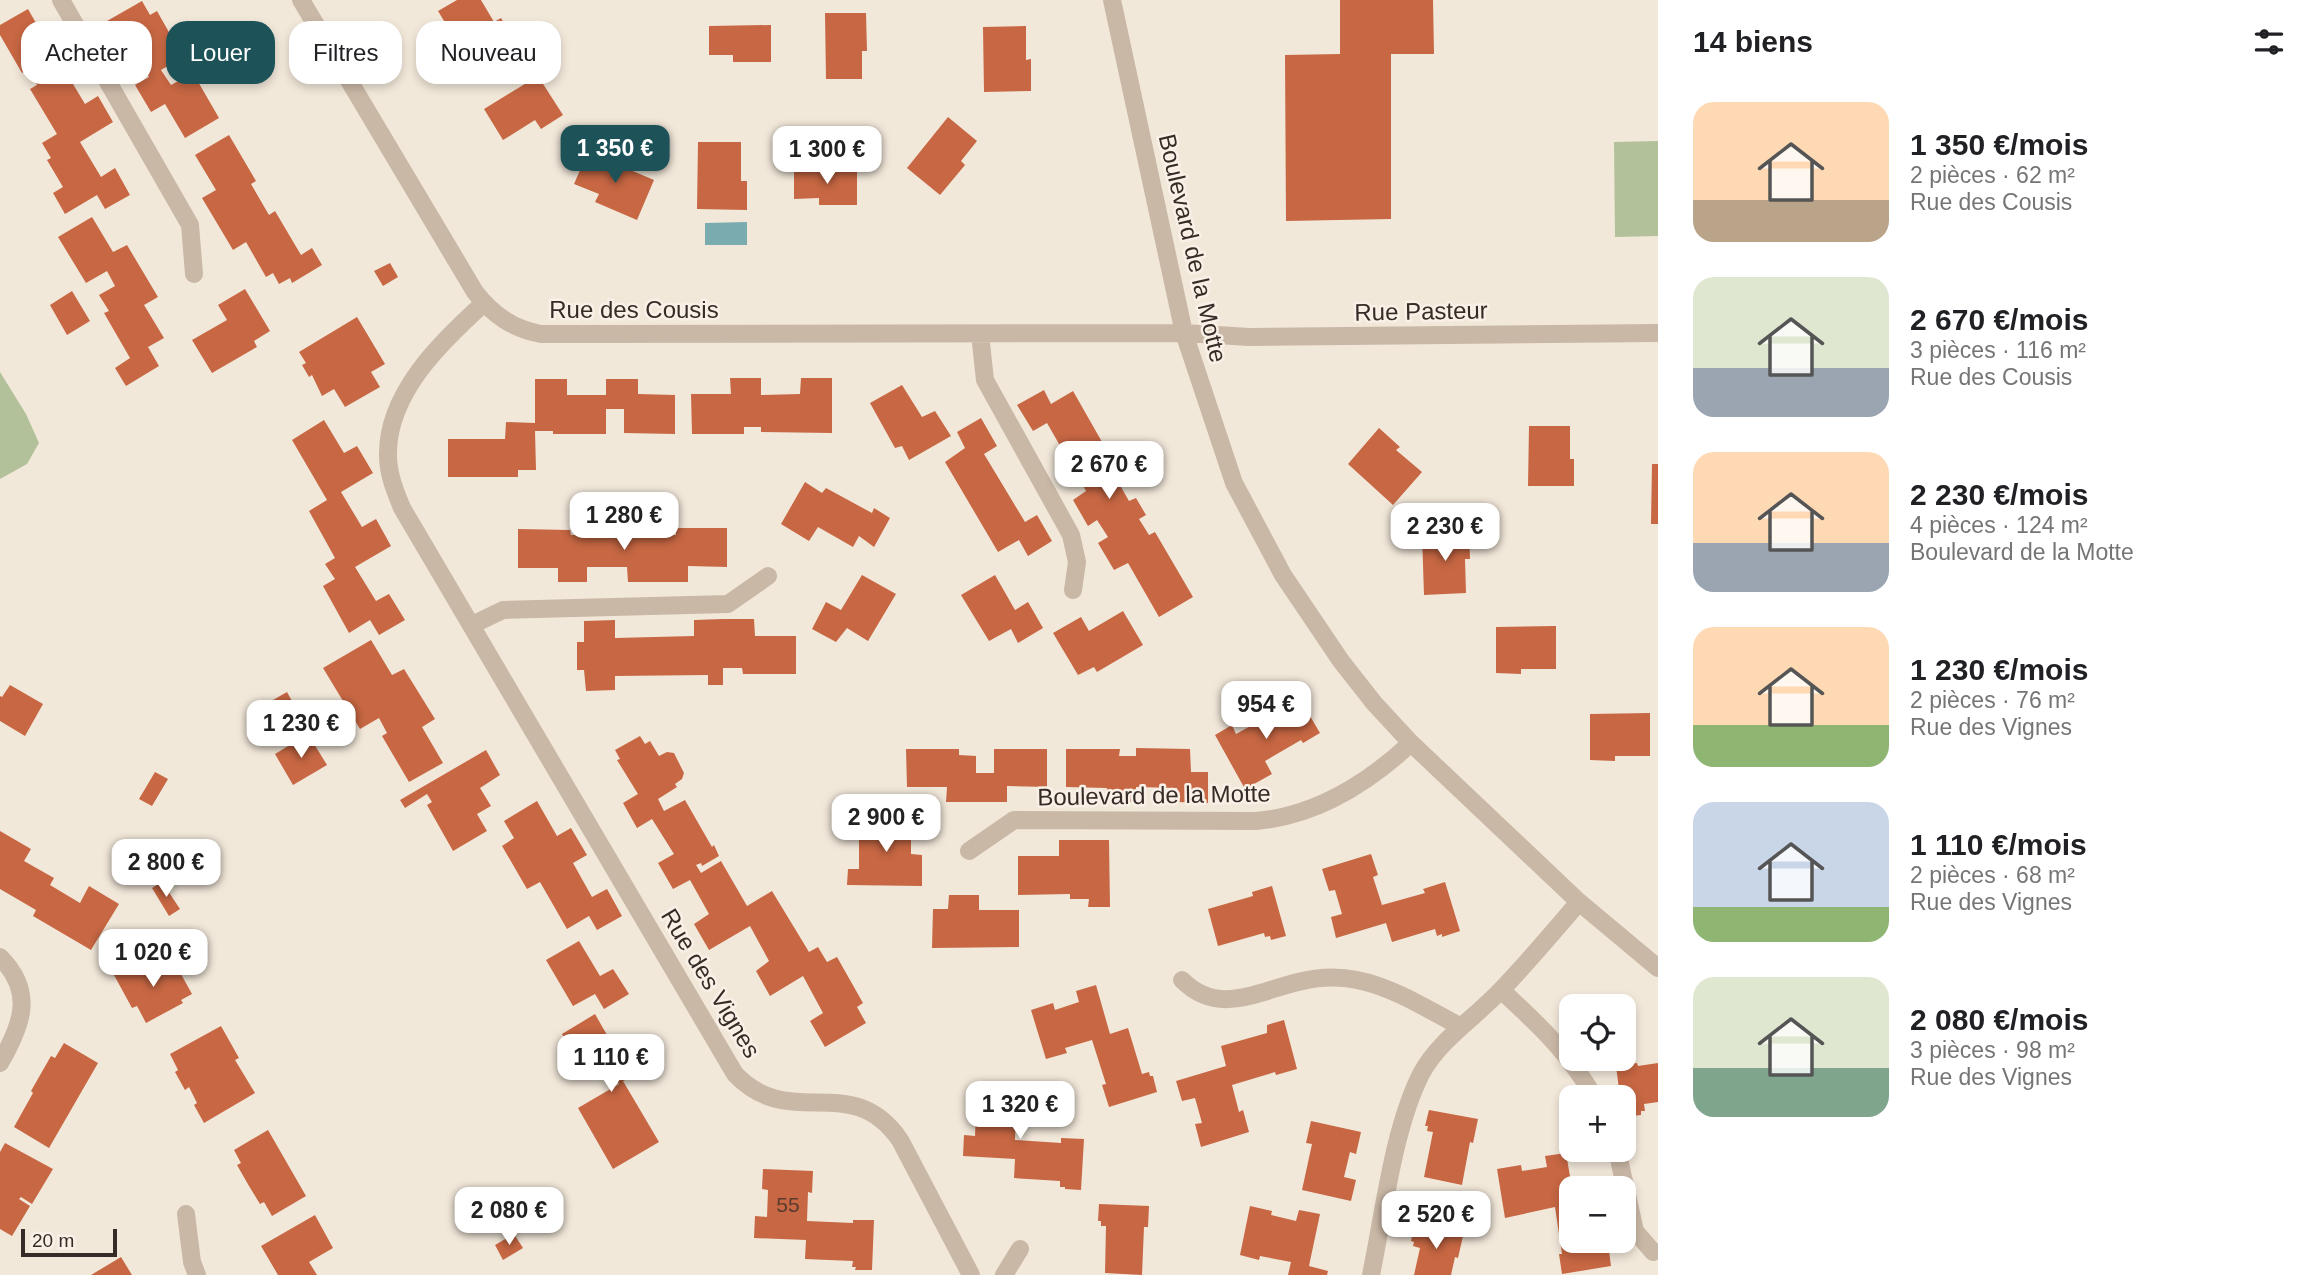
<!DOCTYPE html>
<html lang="fr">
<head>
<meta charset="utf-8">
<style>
	:root { --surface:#fff; --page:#f2f2f2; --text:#202124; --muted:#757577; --accent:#1c5258 }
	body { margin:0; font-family:Arial,sans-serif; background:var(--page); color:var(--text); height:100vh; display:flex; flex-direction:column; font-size:26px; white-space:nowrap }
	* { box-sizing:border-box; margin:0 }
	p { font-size:23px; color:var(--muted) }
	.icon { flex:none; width:38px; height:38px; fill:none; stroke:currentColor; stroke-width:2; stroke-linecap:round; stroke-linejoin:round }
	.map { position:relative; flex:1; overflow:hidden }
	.side { display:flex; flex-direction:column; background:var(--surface); width:665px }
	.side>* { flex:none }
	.banner { position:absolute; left:21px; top:21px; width:665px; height:63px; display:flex; gap:14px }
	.fabs { position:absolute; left:1559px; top:994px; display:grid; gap:14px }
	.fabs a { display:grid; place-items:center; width:77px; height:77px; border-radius:14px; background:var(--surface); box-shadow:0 4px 10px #0003; font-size:35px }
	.scale { position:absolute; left:21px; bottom:18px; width:96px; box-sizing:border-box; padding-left:7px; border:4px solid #362c27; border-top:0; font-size:19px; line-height:24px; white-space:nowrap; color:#362c27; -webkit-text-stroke:5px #f9f1e7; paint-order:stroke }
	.price { position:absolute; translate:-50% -60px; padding:0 16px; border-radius:14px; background:#fff; color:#222; font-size:23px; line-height:46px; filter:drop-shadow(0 2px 4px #0008) }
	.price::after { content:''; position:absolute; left:50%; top:42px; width:21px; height:16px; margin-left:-10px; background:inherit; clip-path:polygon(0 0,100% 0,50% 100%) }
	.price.current { background:var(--accent); color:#fff }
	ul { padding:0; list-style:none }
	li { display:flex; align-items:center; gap:21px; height:175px; padding:0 35px }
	li span { display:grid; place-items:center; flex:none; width:196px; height:140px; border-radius:21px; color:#555 }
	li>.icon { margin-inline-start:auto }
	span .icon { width:84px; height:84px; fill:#fffc; stroke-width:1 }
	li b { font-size:30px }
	h2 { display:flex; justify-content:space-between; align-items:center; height:84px; padding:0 35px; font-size:30px }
	.chip { padding:0 24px; border-radius:21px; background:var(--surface); box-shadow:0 4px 10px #0003; font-size:24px; line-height:63px }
	.chip.current { background:var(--accent); color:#fff }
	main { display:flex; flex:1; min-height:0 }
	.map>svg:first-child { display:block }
	.green { fill:#b3c19a }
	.water { fill:#79abaf }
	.building { fill:#c76743 }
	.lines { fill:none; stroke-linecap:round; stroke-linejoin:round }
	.minor { stroke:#cab8a6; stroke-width:18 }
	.labels { text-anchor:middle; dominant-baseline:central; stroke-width:5; stroke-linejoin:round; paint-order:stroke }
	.number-label { font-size:21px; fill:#5a3b2e }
	.street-label { font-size:24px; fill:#362c27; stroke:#f9f1e7 }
</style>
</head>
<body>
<main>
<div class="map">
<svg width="1658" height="1275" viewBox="0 0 1658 1275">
	<rect width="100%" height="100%" fill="#f2e8da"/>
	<path class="green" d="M1658 141V236L1615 237 1614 142Z
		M0 372 26 414 39 443 27 464 0 479Z"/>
	<path class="water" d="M747 222V245H705V223Z"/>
	<path class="building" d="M457 0H481L494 22 501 18 513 39 471 65 438 11Z
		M1340 0H1433L1434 54H1391V219L1286 221 1285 55 1340 54Z
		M142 1 150 15 157 11 183 57 161 70 171 85 193 73 219 118 185 138 165 104 151 112 135 85 149 77 129 44 116 52 100 25Z
		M28 9 48 44 63 36 78 62 64 69 85 104 98 96 113 122 80 142 101 177 115 168 130 195 105 209 97 195 65 214 53 193 63 187 47 160 51 158 42 143 57 134 30 89 37 85 28 69 22 73 0 35V25Z
		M825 13H866L867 51H862V79H826Z
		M771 25V62H733V55H709V26Z
		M1026 26V60L1031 59V91L984 92 983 27Z
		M538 76 563 115 541 129 535 120 503 140 484 109Z
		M948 117 977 141 961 161 965 165 940 195 907 168Z
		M229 135 256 181 251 184 269 215 275 211 301 255 312 248 322 265 292 283 290 278 279 284 273 273 266 277 246 242 233 250 202 198 216 190 195 155Z
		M698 142H741V181H747V210L697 209Z
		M588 152 654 180 637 220 595 202 599 194 574 184Z
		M794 169H857V205H819V198L794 199Z
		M92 217 113 252 127 245 158 297 144 305 164 338 148 347 159 366 126 386 115 368 130 358 104 313 109 311 99 295 115 286 107 271 86 283 58 237Z
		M390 263 398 277 383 286 374 271Z
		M245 289 270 331 254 341 257 347 212 373 192 340 227 320 218 305Z
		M72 291 90 321 67 335 50 305Z
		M357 317 385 364 371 372 380 387 345 407 334 389 322 396 312 375 309 377 302 365 306 363 299 352Z
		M730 378H761V395L800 394 801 378H832V433L761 432V427H744V434H692L691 394H731Z
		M535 379H567V395H606V379H638V394L675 395V434L624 433V409H606V434H553V431H535L536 470H518V477H448V439H505L506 422 535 423Z
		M902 385 922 417 935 411 951 436 909 460 902 446 895 448 870 403Z
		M1044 390 1051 404 1073 391 1126 484 1121 487 1129 501 1136 498 1146 515 1139 519 1149 535 1155 532 1193 597 1159 617 1128 563 1114 570 1098 543 1108 537 1097 520 1088 526 1073 500 1086 491 1047 423 1033 431 1017 405Z
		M981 418 997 446 984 454 1025 522 1037 515 1052 541 1028 556 1019 540 998 552 945 462 965 448 957 432Z
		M324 420 344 453 357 446 373 473 341 492 362 527 376 519 391 546 355 567 376 601 389 594 405 620 379 635 370 620 349 633 323 586 335 579 325 564 335 558 309 511 327 500 292 440Z
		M1529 426H1570V459H1574V486H1528Z
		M1379 428 1400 447 1396 450 1422 472 1393 505 1348 464Z
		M1652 464H1658V524H1651Z
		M805 482 822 493 826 488 872 513 874 508 890 518 874 547 859 536 853 547 818 527 809 541 781 524Z
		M656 520V535H676V528H727V567L688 566V582H628L627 567H587V582H558V568H518V529L570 530 571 535H586V529H640L641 521Z
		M1469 533 1470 559H1465L1466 593 1424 595 1422 534Z
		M862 575 896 594 868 641 847 628 836 642 812 629 826 602 841 610Z
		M995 575 1015 610 1028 602 1043 628 1018 643 1011 629 989 641 961 595Z
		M1123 611 1143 645 1097 672 1094 667 1078 675 1053 633 1081 617 1089 631Z
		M723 619H754L755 636H796V674H743L742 668H723V685H708V675L615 676V690L586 691 584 670H577V642H584V621L615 620V638L694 636V620Z
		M1556 626V669H1521V674L1496 673V627Z
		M371 640 392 675 404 669 435 719 422 727 443 763 409 782 382 736 387 733 379 718 360 729 323 668Z
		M10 685 43 704 25 736 0 721V696L2 697Z
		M287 692 298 712 278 725 266 704Z
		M1300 699 1320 733 1303 743 1301 740 1265 761 1272 774 1245 789 1215 735 1232 725 1236 734Z
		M1650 713V756H1615V761L1590 760V714Z
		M308 734 327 765 293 785 275 754Z
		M640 736 645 744 650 741 659 756 667 752 674 753 684 773 682 779 675 784 677 787 658 799 664 811 685 800 712 847 714 845 719 856 702 866 701 863 696 865 701 873 721 861 747 906 772 891 809 952 818 947 827 962 837 957 863 1003 857 1007 866 1023 825 1047 810 1021 823 1013 803 976 770 996 756 971 769 961 750 926 709 950 694 924 709 914 690 880 673 889 658 863 674 854 652 819 637 828 623 803 638 794 617 760 620 759 615 750Z
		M1136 748 1190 749 1191 772H1208V803L1177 802V788L1136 787V802H1106L1107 788 1066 787V749H1120L1119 756H1136Z
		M906 749H959V755L976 756V773H994V749H1047V787L1007 786V802H946L947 787H907Z
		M486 750 500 775 480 788 491 806 477 814 487 831 453 851 427 805 432 802 427 794 405 808 400 800Z
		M155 772 168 779 152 806 139 799Z
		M537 801 557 836 571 828 587 855 573 863 592 897 607 889 622 916 597 930 589 916 567 929 540 882 527 889 502 846 514 838 504 821Z
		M906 815V833H911V854L922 855V886L847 885 848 869H859V816Z
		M0 831 31 849 24 861 54 878 50 885 80 903 89 886 119 904 91 950 33 916 36 910 0 889Z
		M1059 840H1109L1110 907H1088L1089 899H1070V894L1018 895V856H1059Z
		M1371 854 1378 875 1373 877 1382 905 1425 893 1423 889 1445 882 1460 931 1442 937V934L1437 936 1435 929 1392 942 1386 923 1336 938 1331 917 1342 914 1335 890 1329 891 1322 869Z
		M162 882 180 909 169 916 152 888Z
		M1272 886 1286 936 1271 940 1270 936 1265 937 1264 933 1218 946 1208 909 1253 896 1252 892Z
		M949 895H979V910H1019V947L932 948 933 909H948Z
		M579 941 600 976 613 969 629 994 604 1009 595 994 573 1006 546 960Z
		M143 959 152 975 176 965 192 994 181 1000 183 1003 146 1023 137 1006 132 1008 114 975Z
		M1096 985 1110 1034 1128 1028 1142 1074 1149 1072 1150 1076H1153L1157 1092 1109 1107 1102 1085 1106 1084 1092 1040 1065 1048 1067 1053 1046 1059 1031 1010 1053 1003 1055 1010 1079 1002 1076 991Z
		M595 1014 615 1049 629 1042 645 1069 623 1081 659 1142 613 1169 578 1108 619 1084 610 1068 588 1079 562 1034Z
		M1284 1020 1297 1069 1276 1075 1275 1072 1232 1085 1239 1112 1243 1110 1249 1132 1201 1147 1195 1124 1202 1123 1195 1098 1182 1101 1176 1081 1226 1066 1221 1046 1267 1033V1025Z
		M221 1026 239 1058 235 1060 255 1093 204 1123 194 1105 197 1103 189 1087 185 1090 175 1072 178 1070 170 1054Z
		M64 1043 98 1063 49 1148 14 1127 33 1093 31 1091 51 1056 55 1058Z
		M1637 1063 1638 1066 1658 1063V1102L1644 1104 1645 1111H1641V1115L1624 1117V1097H1620L1616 1066Z
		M971 1088 1021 1090 1020 1111H1016L1015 1140 1061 1143V1138L1084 1139 1081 1190 1065 1189V1187H1060V1181L1014 1178 1015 1159 963 1156 964 1135 975 1136 976 1111 970 1110Z
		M1429 1110 1478 1119 1473 1143 1470 1142 1462 1185 1424 1177 1433 1132 1427 1131 1428 1126H1425Z
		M1311 1121 1361 1132 1356 1154 1350 1152 1344 1177 1356 1180 1351 1201 1302 1190 1312 1144 1306 1143Z
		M268 1130 306 1196 272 1216 264 1202 260 1204 249 1186 237 1165 241 1163 234 1150Z
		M5 1143 53 1169 32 1204 21 1197 19 1199 30 1206 12 1236 0 1229V1152Z
		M1566 1153 1572 1188V1241H1600L1601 1249 1607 1248 1609 1251 1611 1266 1562 1274 1559 1254H1562L1555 1207 1505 1218 1497 1169 1521 1165 1522 1171 1547 1167 1545 1156Z
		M763 1169 813 1171 812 1193 808 1192 807 1221 853 1223V1220H874L872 1270H855L856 1267H852L853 1261 805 1259 806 1240 754 1238 755 1216 767 1217 768 1190 762 1189Z
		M1099 1204 1149 1206 1148 1227H1144L1142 1275 1105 1273 1106 1226H1101V1221H1098Z
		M1250 1206 1272 1211 1271 1215 1296 1221 1299 1210 1320 1214 1309 1266 1328 1271 1327 1275H1288L1291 1262 1260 1256 1259 1260 1240 1255Z
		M315 1215 333 1248 309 1262 317 1275H278L261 1246Z
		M1414 1225 1463 1236 1458 1258 1455 1257 1451 1275H1414L1420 1248 1413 1246 1414 1242 1411 1241Z
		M514 1234 523 1248 503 1260 495 1245Z
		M121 1257 132 1275H91Z"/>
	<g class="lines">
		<path class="minor" d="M61 0 190 225 194 274
			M301 0 475 292C493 315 513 329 541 334L1184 333 1249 337 1658 333
			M1112 0 1184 333 1234 483 1283 575 1341 661 1374 703 1411 743 1579 902 1658 968
			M484 303C442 341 387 393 388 455 388 474 395 491 402 508L735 1074C791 1133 851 1069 900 1140L971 1275
			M980 334 985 380 1071 535 1077 562 1073 590
			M472 625 503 610 728 604 768 576
			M969 851 1014 820 1256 821C1316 816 1368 783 1411 743
			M0 957C35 992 22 1025 0 1063
			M1182 980C1218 1016 1256 992 1298 982 1317 977 1338 976 1357 980 1393 987 1429 1010 1461 1027
			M1501 990C1537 1023 1570 1054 1594 1097
			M1617 1150 1635 1231 1653 1252
			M186 1214 192 1262 197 1275
			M1004 1275 1020 1249
			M1371 1275C1384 1212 1393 1130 1421 1074 1439 1040 1476 1017 1502 989 1529 961 1554 931 1579 902"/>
	</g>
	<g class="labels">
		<g class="number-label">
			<text x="788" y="1204">55</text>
		</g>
		<g class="street-label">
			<text transform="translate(1193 248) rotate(77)">Boulevard de la Motte</text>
			<text x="634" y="309">Rue des Cousis</text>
			<text transform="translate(1421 311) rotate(-1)">Rue Pasteur</text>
			<text transform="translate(1154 795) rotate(-1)">Boulevard de la Motte</text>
			<text transform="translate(711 983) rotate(59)">Rue des Vignes</text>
		</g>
	</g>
</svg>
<div class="fabs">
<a><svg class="icon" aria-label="locate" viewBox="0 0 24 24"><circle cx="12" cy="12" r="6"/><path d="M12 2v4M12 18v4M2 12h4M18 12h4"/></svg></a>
<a>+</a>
<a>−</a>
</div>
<div class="scale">20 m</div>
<b class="price current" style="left:615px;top:185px">1 350 €</b>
<b class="price" style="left:827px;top:186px">1 300 €</b>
<b class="price" style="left:1109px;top:501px">2 670 €</b>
<b class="price" style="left:624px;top:552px">1 280 €</b>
<b class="price" style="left:1445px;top:563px">2 230 €</b>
<b class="price" style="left:1266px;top:741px">954 €</b>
<b class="price" style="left:301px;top:760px">1 230 €</b>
<b class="price" style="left:886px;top:854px">2 900 €</b>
<b class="price" style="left:166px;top:899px">2 800 €</b>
<b class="price" style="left:153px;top:989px">1 020 €</b>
<b class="price" style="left:611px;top:1094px">1 110 €</b>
<b class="price" style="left:1020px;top:1141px">1 320 €</b>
<b class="price" style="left:509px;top:1247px">2 080 €</b>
<b class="price" style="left:1436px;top:1251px">2 520 €</b>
<div class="banner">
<a class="chip">Acheter</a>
<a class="chip current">Louer</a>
<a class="chip">Filtres</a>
<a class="chip">Nouveau</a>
</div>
</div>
<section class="side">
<h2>14 biens<svg class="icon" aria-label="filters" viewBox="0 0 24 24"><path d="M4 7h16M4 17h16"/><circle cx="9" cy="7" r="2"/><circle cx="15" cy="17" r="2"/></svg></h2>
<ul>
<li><span style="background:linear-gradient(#ffd9b3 70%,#b9a48a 0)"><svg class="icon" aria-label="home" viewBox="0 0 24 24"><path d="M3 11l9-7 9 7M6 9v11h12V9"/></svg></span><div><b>1 350 €/mois</b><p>2 pièces · 62 m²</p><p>Rue des Cousis</p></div></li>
<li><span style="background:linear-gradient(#dfe7d0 65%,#9aa5b1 0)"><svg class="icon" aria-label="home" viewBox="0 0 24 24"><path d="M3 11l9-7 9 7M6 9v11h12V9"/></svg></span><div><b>2 670 €/mois</b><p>3 pièces · 116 m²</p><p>Rue des Cousis</p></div></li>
<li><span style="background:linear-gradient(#ffd9b3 65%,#9aa5b1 0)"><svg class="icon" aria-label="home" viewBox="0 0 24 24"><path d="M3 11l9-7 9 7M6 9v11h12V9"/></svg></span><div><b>2 230 €/mois</b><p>4 pièces · 124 m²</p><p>Boulevard de la Motte</p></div></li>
<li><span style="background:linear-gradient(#ffd9b3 70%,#8fb573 0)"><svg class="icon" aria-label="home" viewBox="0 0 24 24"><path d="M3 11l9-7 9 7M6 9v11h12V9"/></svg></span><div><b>1 230 €/mois</b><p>2 pièces · 76 m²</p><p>Rue des Vignes</p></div></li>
<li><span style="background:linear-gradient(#c9d6e8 75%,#8fb573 0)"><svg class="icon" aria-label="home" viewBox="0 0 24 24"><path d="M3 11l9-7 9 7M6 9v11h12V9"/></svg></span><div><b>1 110 €/mois</b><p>2 pièces · 68 m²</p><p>Rue des Vignes</p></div></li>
<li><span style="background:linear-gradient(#dfe7d0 65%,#7fa58c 0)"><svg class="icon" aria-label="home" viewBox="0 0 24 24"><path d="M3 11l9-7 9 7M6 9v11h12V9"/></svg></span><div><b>2 080 €/mois</b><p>3 pièces · 98 m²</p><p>Rue des Vignes</p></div></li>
</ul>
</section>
</main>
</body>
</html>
